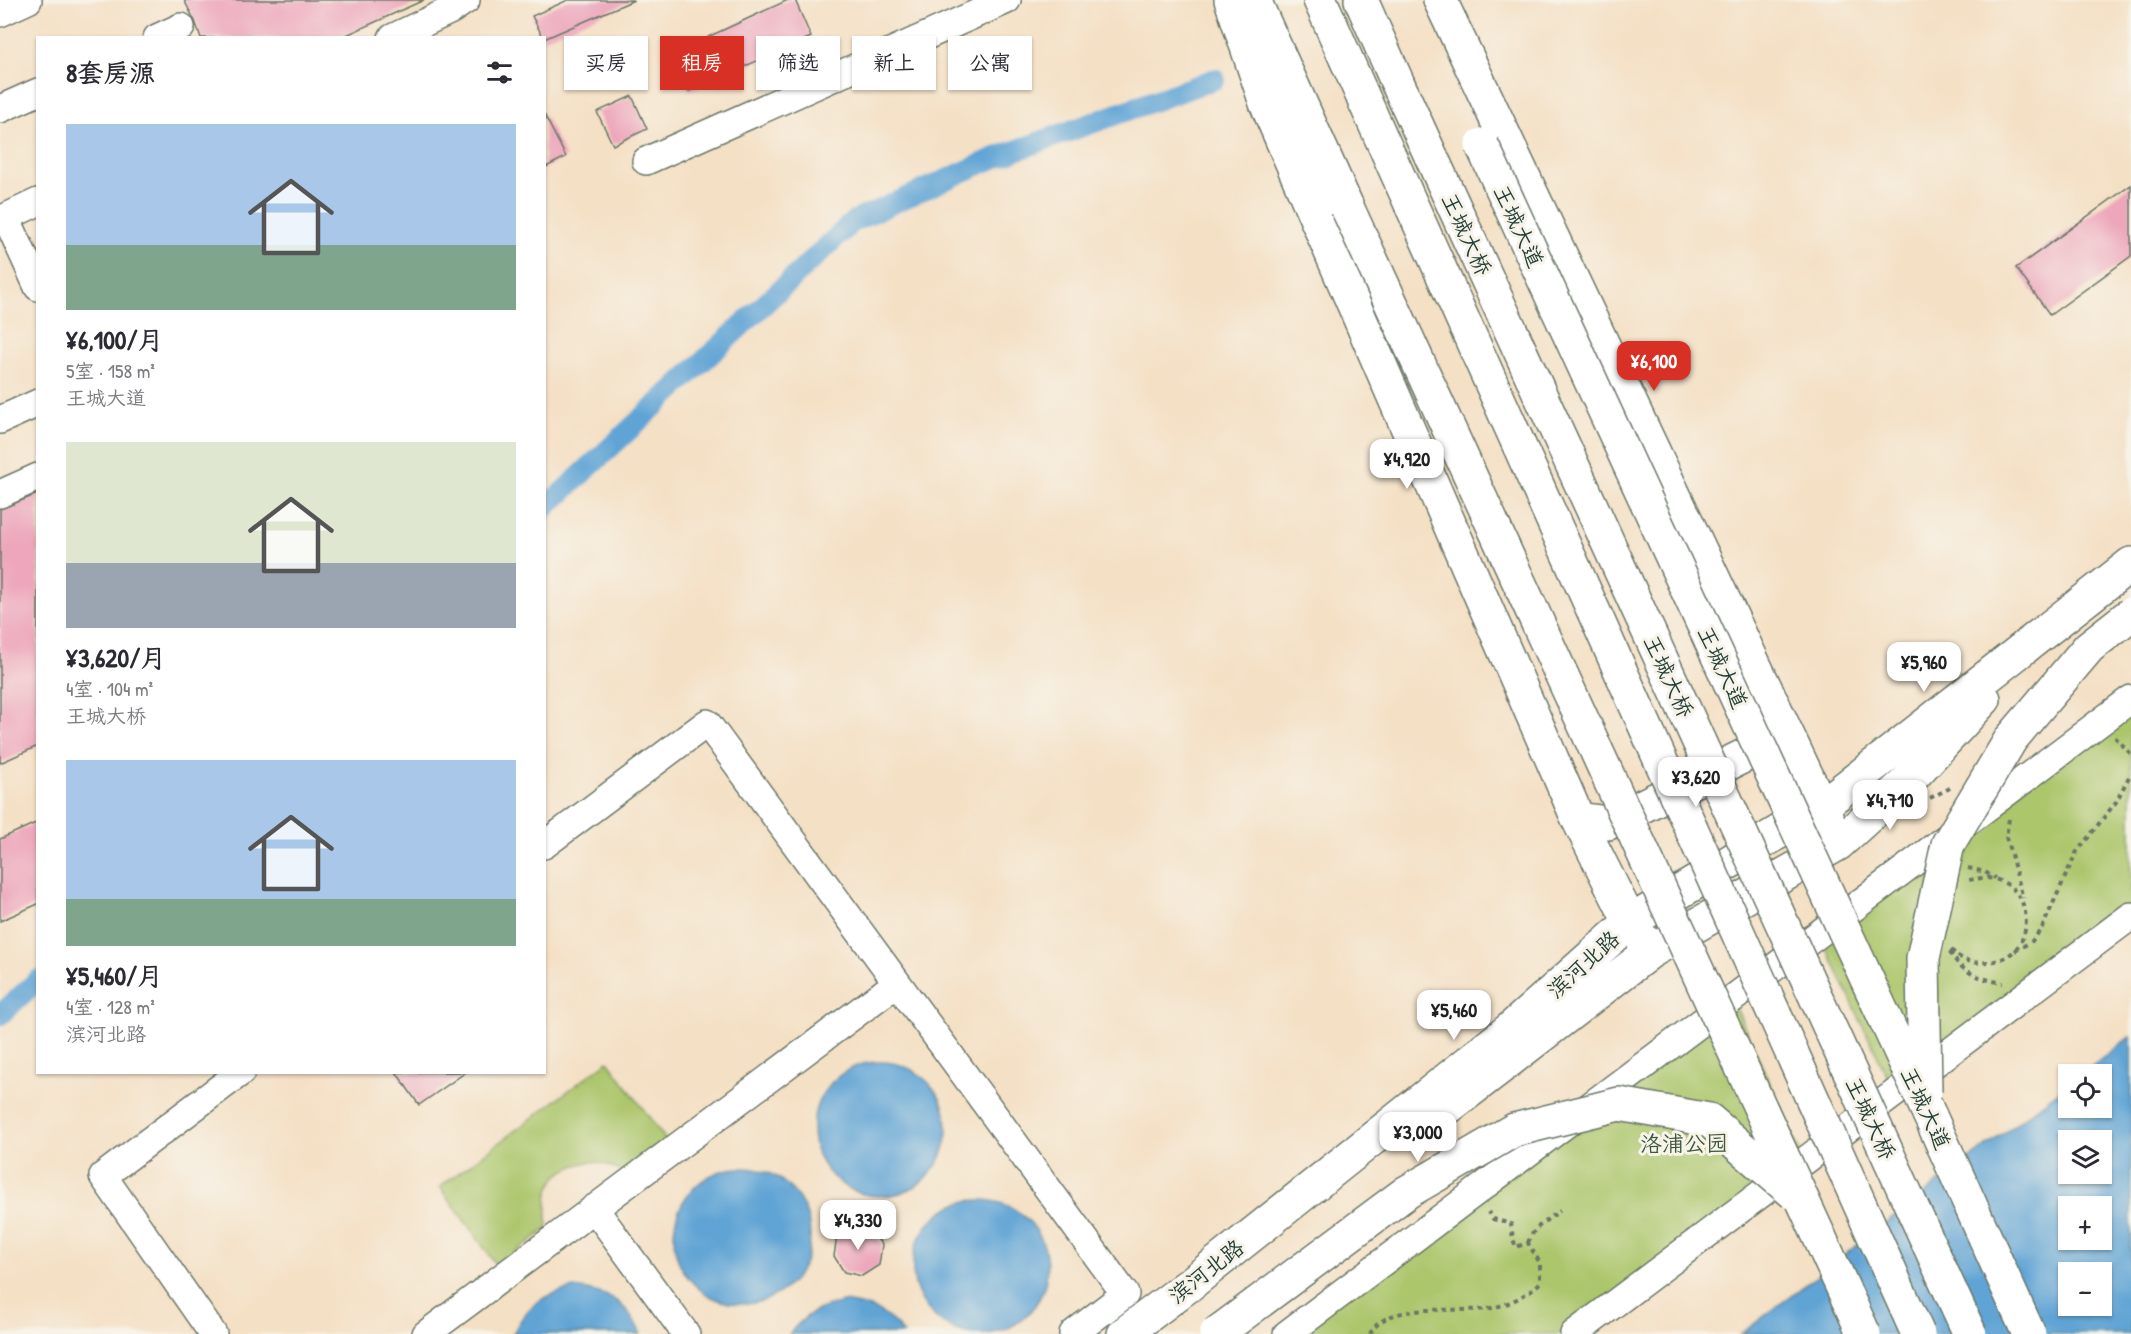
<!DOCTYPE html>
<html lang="zh">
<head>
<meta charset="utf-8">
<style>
	:root { --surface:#fff; --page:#f7f7f7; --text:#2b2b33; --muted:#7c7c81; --accent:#d93025 }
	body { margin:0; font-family:"Patrick Hand","LXGW WenKai TC",sans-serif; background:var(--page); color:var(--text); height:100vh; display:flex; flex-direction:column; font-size:22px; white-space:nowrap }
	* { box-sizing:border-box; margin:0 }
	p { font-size:20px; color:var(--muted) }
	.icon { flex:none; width:33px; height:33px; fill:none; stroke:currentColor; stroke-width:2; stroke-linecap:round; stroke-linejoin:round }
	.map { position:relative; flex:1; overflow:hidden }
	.drawer { position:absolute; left:36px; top:36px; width:510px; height:1038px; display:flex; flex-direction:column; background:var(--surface); border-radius:0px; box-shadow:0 2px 4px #0004 }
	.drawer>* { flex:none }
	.top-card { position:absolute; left:564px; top:36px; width:570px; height:54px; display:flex; gap:12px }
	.buttons { position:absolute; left:2058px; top:1064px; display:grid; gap:12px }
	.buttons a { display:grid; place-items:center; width:54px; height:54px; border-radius:0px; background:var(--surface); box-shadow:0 2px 4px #0004; font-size:30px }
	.price { position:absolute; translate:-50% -51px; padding:0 14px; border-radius:12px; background:#fff; color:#222; font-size:20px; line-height:39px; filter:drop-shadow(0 2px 3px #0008) }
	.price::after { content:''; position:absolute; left:50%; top:36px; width:18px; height:14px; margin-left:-9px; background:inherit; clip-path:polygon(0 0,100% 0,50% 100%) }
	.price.selected { background:var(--accent); color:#fff }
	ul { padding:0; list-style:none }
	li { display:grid; align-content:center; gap:12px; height:318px; padding:0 30px }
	li span { display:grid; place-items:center; height:186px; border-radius:0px; color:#555 }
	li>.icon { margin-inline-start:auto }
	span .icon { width:108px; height:108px; fill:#fffc; stroke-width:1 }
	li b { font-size:26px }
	h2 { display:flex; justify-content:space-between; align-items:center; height:72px; padding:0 30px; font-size:26px }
	.pill { padding:0 21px; border-radius:0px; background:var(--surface); box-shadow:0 2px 4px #0004; font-size:21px; line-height:54px }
	.pill.selected { background:var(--accent); color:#fff }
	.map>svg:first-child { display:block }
	.green { fill:#acc66c; stroke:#668250; stroke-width:1.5 }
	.water { fill:#60a4d5; stroke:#407084; stroke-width:1.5; fill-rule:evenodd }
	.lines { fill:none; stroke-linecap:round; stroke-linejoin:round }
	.canal { stroke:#60a4d5; stroke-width:21 }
	.building { fill:#eda6bb }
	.minor-casing { stroke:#6a7667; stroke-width:30 }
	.major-casing { stroke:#6a7667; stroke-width:36 }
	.highway-casing { stroke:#6a7667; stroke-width:36 }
	.path { stroke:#6a7667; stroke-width:4; stroke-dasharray:4.5 4.5; stroke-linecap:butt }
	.minor { stroke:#fff; stroke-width:27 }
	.major { stroke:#fff; stroke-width:33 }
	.highway { stroke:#fff; stroke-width:33 }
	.major-bridge-casing { stroke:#6a7667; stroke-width:36; stroke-linecap:butt }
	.highway-bridge-casing { stroke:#6a7667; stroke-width:36; stroke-linecap:butt }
	.major-bridge { stroke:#fff; stroke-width:33 }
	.highway-bridge { stroke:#fff; stroke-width:33 }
	.labels { text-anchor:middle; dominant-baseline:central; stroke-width:6; stroke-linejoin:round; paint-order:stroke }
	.street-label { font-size:22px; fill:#1f3d34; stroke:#f7f3e8 }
	.park-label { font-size:22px; fill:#3b583f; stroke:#f7f3e8 }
</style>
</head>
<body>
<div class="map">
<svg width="2131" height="1334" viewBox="0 0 2131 1334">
	<rect width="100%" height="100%" fill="#f7f3e8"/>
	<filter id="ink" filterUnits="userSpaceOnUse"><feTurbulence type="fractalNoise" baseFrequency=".0167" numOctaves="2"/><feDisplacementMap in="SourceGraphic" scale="12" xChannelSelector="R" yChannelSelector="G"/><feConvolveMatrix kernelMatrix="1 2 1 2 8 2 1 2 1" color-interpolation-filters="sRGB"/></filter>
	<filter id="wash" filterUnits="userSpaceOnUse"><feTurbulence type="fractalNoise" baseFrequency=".008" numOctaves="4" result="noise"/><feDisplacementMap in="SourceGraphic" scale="24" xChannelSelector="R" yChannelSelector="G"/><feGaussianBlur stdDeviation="1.35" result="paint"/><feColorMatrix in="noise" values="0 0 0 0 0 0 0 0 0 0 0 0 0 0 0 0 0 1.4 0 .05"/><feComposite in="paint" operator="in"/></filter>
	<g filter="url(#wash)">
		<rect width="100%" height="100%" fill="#f4e0c5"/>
		<path class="green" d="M2131 699V916L1895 1093 1819 933Z
			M1732 999 1804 1161 1574 1334H1287Z
			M608 1061 666 1140 623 1172C615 1169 605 1163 597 1162 591 1161 580 1164 574 1166 545 1176 545 1201 548 1228L497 1266 440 1187Z"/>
		<path class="water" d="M2131 1036V1334H1741L2068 1084V1107H2102V1074H2082ZM2068 1140H2102V1173H2068ZM2068 1206H2102V1239H2068ZM2068 1272H2102V1305H2068Z
			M813 1129a67 67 0 1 1 134 0a67 67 0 1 1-134 0Z
			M674 1236a68 68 0 1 1 136 0a68 68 0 1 1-136 0Z
			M913 1267a67 67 0 1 1 134 0a67 67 0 1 1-134 0Z
			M574 1288C609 1292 626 1301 641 1334H513C526 1305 543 1295 574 1288Z
			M843 1302C870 1306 887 1311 904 1334H789C806 1314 817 1308 843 1302Z"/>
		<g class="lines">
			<path class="canal" d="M544 509 854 221 992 159 1215 79
				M0 1015 38 980"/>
		</g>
		<g id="blocks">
			<path class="building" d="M184 0H424L340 38H201L195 21Z
				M568 0H634L544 39 532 16Z
				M788 0H795L811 37 689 91 679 68 685 66 680 56 710 43 708 37Z
				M632 96 647 129 613 145 597 112Z
				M544 114 566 157 544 168Z
				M2131 185V256L2050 315 2016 268Z
				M38 494V746L0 763V509Z
				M38 822V904L0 921V839Z
				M396 1072H466L419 1105Z
				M851 1227 870 1229 882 1245 879 1265 862 1276 844 1272 834 1256 837 1237Z"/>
		</g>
	</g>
	<g filter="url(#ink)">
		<use href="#blocks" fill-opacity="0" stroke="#6a7667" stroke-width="1.5"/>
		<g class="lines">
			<defs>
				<path id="minor" d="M0 13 28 0
					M157 38 181 27
					M392 38 451 10 466 0
					M0 109 38 92
					M646 161 1007 0
					M6 217 38 287
					M0 220 38 202
					M0 420 38 403
					M0 494 38 477
					M544 845 707 723 1125 1294 1073 1334
					M594 1208 686 1334
					M213 1334 103 1176 241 1072
					M426 1334 897 983
					M1287 1334 2131 699
					M1574 1334 2131 916"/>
				<path id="major" d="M1231 0 1266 103 1578 819 1630 922 1643 940
					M1254 0 1347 207
					M1440 0 1830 825
					M1578 819 1608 823 1770 743 1781 728
					M1419 1130 1650 952 1838 844 1912 777 1984 699
					M1124 1334 1189 1285 1509 1030 1630 922 1822 806 2131 564"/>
				<path id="highway" d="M1320 0 1366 104
					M1361 0 1398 84"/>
			</defs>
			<use href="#minor" class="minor-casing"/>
			<use href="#major" class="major-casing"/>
			<use href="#highway" class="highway-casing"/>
			<path class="path" d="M2115 737 2131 754
				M1930 798 1950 788
				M2009 819 2006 837 2023 898
				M1968 868 1985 872 1995 878
				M1951 950C1962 961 1973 964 1988 962 2047 958 2035 860 1966 881
				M2015 951 2032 941 2042 928 2076 853 2116 802 2131 773
				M1950 952C1961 973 1981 979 2003 983
				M1528 1243C1533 1227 1547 1220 1560 1211
				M1370 1334C1387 1300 1455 1313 1486 1309 1507 1306 1525 1296 1540 1283V1263L1528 1243 1516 1247 1513 1239 1511 1224 1493 1219 1488 1212"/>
			<use href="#minor" class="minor"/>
			<use href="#major" class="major"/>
			<use href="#highway" class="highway"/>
			<defs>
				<path id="major-bridge" d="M1482 145 1925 1105 2029 1334
					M1347 207 1864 1334
					M1925 1092 1923 958 1948 844 2011 739 2089 647 2131 614
					M1216 1334 1407 1192 1514 1130 1619 1104 1709 1120 1794 1193"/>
				<path id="highway-bridge" d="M1398 84 1970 1334
					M1366 104 1918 1334"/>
			</defs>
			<use href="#major-bridge" class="major-bridge-casing"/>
			<use href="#highway-bridge" class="highway-bridge-casing"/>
			<use href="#major-bridge" class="major-bridge"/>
			<use href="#highway-bridge" class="highway-bridge"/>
		</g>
	</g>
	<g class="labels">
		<g class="street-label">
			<text transform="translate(1519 226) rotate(65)">王城大道</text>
			<text transform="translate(1467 234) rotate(65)">王城大桥</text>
			<text transform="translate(1723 667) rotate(65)">王城大道</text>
			<text transform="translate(1669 676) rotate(65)">王城大桥</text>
			<text transform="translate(1583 964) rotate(-42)">滨河北路</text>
			<text transform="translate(1926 1108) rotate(65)">王城大道</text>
			<text transform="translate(1871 1118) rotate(65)">王城大桥</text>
			<text transform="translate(1206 1271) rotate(-38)">滨河北路</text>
		</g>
		<g class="park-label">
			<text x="1684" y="1143">洛浦公园</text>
		</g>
	</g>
</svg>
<div class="buttons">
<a><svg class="icon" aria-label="locate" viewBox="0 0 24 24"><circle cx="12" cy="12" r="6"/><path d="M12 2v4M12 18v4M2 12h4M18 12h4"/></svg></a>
<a><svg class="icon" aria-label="layers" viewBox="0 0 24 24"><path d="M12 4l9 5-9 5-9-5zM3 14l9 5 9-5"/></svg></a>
<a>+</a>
<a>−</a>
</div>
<b class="price selected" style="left:1654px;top:392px">¥6,100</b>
<b class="price" style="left:1407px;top:490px">¥4,920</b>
<b class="price" style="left:1924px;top:693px">¥5,960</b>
<b class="price" style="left:1696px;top:808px">¥3,620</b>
<b class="price" style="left:1890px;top:831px">¥4,710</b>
<b class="price" style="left:1454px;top:1041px">¥5,460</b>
<b class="price" style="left:1418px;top:1163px">¥3,000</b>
<b class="price" style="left:858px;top:1251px">¥4,330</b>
<div class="top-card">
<a class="pill">买房</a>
<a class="pill selected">租房</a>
<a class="pill">筛选</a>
<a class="pill">新上</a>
<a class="pill">公寓</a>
</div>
<section class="drawer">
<h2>8套房源<svg class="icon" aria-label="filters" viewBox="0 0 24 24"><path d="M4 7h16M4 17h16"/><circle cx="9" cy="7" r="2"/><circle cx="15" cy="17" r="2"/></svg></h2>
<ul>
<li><span style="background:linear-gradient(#a9c7e8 65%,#7fa58c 0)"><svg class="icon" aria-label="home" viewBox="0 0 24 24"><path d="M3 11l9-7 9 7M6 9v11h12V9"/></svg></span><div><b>¥6,100/月</b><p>5室 · 158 m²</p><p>王城大道</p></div></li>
<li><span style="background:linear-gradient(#dfe7d0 65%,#9aa5b1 0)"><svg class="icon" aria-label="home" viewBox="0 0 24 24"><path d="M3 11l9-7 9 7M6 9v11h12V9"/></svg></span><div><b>¥3,620/月</b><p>4室 · 104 m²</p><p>王城大桥</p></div></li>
<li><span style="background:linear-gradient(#a9c7e8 75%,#7fa58c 0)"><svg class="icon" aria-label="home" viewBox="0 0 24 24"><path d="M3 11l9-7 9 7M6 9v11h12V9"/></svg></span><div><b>¥5,460/月</b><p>4室 · 128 m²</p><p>滨河北路</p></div></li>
</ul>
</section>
</div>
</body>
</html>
